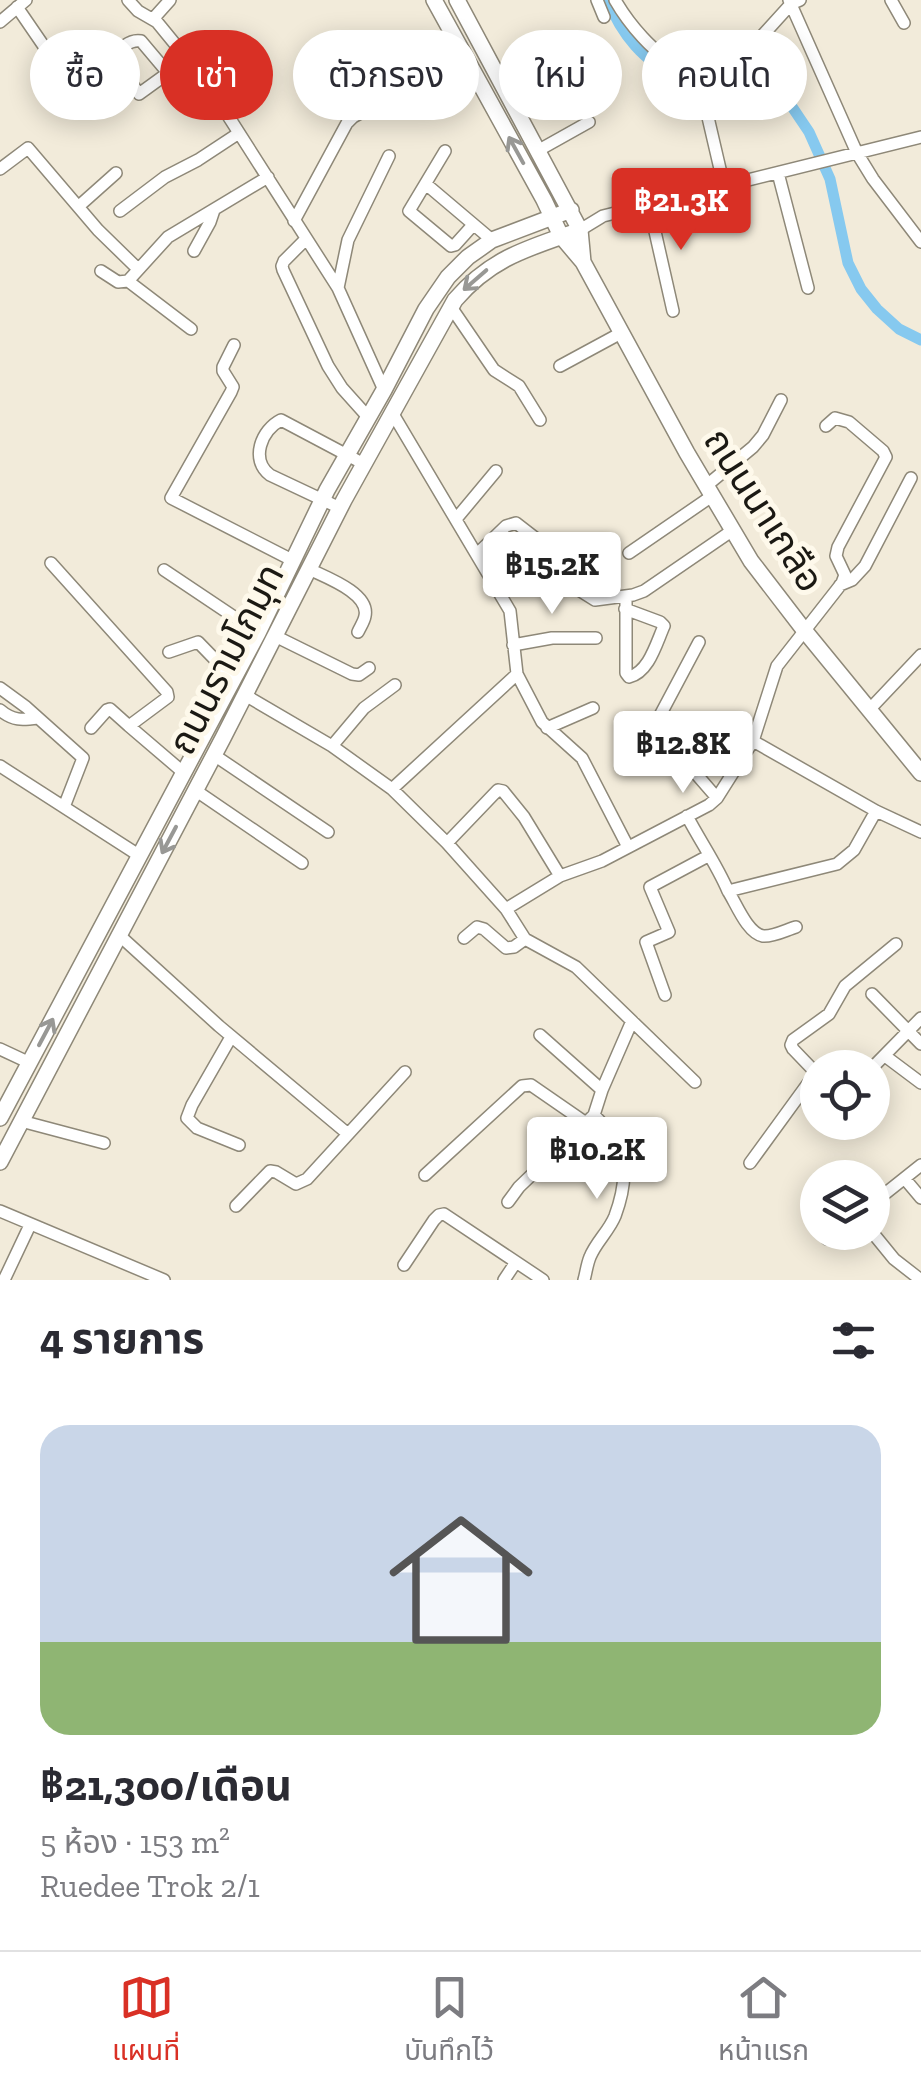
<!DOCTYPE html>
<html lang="th">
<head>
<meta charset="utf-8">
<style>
	:root { --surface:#fff; --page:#f7f7f7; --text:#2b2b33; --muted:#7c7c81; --line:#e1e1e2; --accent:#d93025 }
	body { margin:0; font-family:"Zilla Slab","Noto Sans Thai",serif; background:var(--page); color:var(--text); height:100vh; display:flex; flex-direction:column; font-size:38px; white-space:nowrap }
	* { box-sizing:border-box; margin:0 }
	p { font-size:32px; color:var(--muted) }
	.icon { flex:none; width:55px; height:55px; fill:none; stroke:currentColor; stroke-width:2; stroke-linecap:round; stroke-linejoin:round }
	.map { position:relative; height:1280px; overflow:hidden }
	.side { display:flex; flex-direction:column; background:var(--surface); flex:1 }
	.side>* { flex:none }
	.hud { position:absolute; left:30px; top:30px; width:862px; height:90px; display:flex; gap:20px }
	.fabs { position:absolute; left:800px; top:1050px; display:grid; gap:20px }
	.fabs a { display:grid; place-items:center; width:90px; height:90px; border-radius:50%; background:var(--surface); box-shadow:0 5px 25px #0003; font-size:50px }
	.price { position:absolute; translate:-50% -85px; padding:0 22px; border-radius:10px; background:#fff; color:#222; font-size:32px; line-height:65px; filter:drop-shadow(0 2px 5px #0008) }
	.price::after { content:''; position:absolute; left:50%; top:60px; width:30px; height:22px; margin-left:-15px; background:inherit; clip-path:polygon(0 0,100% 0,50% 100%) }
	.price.selected { background:var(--accent); color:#fff }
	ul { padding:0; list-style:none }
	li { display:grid; align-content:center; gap:20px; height:530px; padding:0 40px }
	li+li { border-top:2px solid var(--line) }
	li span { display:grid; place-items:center; height:310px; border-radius:30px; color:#555 }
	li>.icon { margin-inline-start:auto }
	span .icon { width:180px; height:180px; fill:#fffc; stroke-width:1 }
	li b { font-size:42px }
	h2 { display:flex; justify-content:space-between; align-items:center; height:120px; padding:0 40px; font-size:42px }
	.tag { padding:0 35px; border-radius:45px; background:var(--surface); box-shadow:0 5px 25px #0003; font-size:35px; line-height:90px }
	.tag.selected { background:var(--accent); color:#fff }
	.tab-bar { display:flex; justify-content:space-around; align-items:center; height:140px; border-top:2px solid var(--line); background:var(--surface); font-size:28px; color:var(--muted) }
	.tab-bar a { display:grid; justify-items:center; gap:5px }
	.tab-bar .selected { color:var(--accent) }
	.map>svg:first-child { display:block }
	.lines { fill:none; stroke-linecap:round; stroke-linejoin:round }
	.canal { stroke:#86c9ef; stroke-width:11 }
	.minor-casing { stroke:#8e8878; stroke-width:14 }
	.major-casing { stroke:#8e8878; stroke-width:18 }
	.minor { stroke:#fff; stroke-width:11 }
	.major { stroke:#fff; stroke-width:15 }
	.oneway { stroke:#989895 }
	.labels { text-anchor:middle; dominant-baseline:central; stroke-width:10; stroke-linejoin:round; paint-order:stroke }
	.street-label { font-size:38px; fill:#1b1913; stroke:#fef9eb }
</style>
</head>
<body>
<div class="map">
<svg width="921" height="1280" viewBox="0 0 921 1280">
	<rect width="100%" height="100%" fill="#f2ebda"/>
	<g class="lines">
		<path class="canal" d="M608 0C620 32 645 65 679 75L762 77 776 83 809 132 830 179 848 263 861 289 877 309 899 329 921 340"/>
		<defs>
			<path id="minor" d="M128 0 138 11 157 22 193 66 218 100 338 288 384 390
				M597 0 604 17
				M615 0C627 21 655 57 679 64 695 69 719 62 737 61L742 58 791 4 800 0
				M789 0 857 153 873 179 921 242
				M891 0 904 23
				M17 7 76 93
				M153 19 170 0
				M0 22 26 0
				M168 73 139 94 115 59C118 49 130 39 141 41L168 73 188 59
				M707 113 724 186
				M539 150 589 122
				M445 151 409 211 451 246 455 245 473 225
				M0 169 28 148 98 230 138 269
				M778 173 808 288
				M427 185 492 240
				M649 205 673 311
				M79 206 116 173
				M120 211 165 177 198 160 239 133
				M294 221 347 123 353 117 464 56
				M580 230 603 216 921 137
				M306 239 284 261 282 266 283 270 328 366 342 388 368 417
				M194 251 210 222 214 210
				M101 271 118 282 128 281
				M338 288 348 240 389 156
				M451 307 494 370 519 386 540 420
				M191 329 128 281 168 237 268 177
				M234 345 223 367V371L233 387 231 392 171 498 292 560
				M560 366 621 333
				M393 414 510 611 517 674 542 722 582 758 628 847
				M706 486 753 447 763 435 781 400
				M340 508 270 475C250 460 261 430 281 420L364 464
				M456 519 496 471
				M629 553 712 496
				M477 554 506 526 516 523 556 554
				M51 563 167 692 168 697 129 726 184 773
				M309 569C325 577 370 593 365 616 364 622 360 627 358 632
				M164 570 258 633
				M840 585 852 580 865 566 911 478
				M579 590 595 600 633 595 644 591 733 530
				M625 609 660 622 664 626C656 644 649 672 629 677L626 673V596
				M275 636 352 674 359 675 369 668
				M699 642 656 723 659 731 717 798
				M513 645 552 638H596
				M169 652 198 642 233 678
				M0 688 26 707 83 758 64 807
				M245 695 332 746 392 789 447 843 506 909 525 939 576 967 695 1082
				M0 710C13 721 22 720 38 718
				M869 710 921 655
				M91 728 107 710 110 709 129 726
				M547 728 593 708
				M753 741 876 811 921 832
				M332 746 364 708 395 685
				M214 755 328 832
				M0 766 140 856
				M392 789 517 674
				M195 790 302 863
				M687 816C700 841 717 865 728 891L837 864 854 850 876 811
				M447 843 493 795 498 790 503 791 524 817 560 876
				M728 891C736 903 747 933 763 936 773 937 786 930 796 927
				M506 909 560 876 602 861 709 805 717 798 753 741 777 666 842 583 845 575 836 556 838 547 886 457 883 451 849 422 835 418 826 426
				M119 935 219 1026 348 1134
				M464 938 477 927 484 929 506 948 514 947 525 939
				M872 994 921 1044
				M665 995 646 942 669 932 650 887 708 856
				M540 1035 602 1090
				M231 1037 192 1105 187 1118 197 1128 239 1145
				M0 1049 30 1063
				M885 1056 921 1083
				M872 1068 921 1018
				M817 1074 793 1049 791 1045 793 1040 829 1014 845 986 896 944
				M21 1121 104 1143
				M750 1163 809 1082 818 1074
				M425 1175 522 1086 531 1085 586 1123
				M905 1179 921 1198
				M508 1202 519 1187 594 1115 602 1090 632 1021
				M872 1204 921 1165
				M236 1206 270 1171 276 1172 296 1184 307 1179 405 1072
				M0 1211 164 1280
				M872 1232 894 1259 921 1280
				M827 1239 835 1232
				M404 1265 434 1220 439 1215 444 1214 543 1280
				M4 1280 30 1225
				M504 1280 516 1262
				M584 1280C586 1273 587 1264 590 1257 596 1242 609 1231 615 1216 631 1173 626 1147 594 1115"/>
			<path id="major" d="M434 0 544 200 561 236 583 262 687 453 751 561 804 630 921 773
				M457 0 580 230 583 262
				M0 1118 258 633 327 490 384 390 426 309 448 277 468 257 492 240 571 210
				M0 1162 223 738 344 500 455 300C492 257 529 248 580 230"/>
		</defs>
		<use href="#minor" class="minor-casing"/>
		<use href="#major" class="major-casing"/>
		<use href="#minor" class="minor"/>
		<use href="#major" class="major"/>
	</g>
	<defs><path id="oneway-shaft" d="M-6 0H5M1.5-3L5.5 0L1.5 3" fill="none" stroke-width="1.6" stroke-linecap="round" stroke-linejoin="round" transform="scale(2.5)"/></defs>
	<g class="oneway">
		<use href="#oneway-shaft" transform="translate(516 150) rotate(-119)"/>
		<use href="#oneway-shaft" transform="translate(475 280) rotate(139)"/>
		<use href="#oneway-shaft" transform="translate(169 840) rotate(118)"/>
		<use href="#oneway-shaft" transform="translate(46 1032) rotate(-62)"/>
	</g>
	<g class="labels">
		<g class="street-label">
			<text transform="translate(764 510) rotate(57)">ถนนนาเกลือ</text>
			<text transform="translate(226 659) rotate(-63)">ถนนรามโกมุท</text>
		</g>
	</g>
</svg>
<div class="fabs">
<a><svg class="icon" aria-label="locate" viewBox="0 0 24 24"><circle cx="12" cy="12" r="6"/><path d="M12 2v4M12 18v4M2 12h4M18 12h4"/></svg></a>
<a><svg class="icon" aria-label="layers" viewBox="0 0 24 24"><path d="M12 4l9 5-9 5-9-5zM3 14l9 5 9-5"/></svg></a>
</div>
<b class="price selected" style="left:681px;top:253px">฿21.3K</b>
<b class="price" style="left:552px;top:617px">฿15.2K</b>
<b class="price" style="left:683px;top:796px">฿12.8K</b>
<b class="price" style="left:597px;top:1202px">฿10.2K</b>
<div class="hud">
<a class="tag">ซื้อ</a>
<a class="tag selected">เช่า</a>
<a class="tag">ตัวกรอง</a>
<a class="tag">ใหม่</a>
<a class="tag">คอนโด</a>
</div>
</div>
<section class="side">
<h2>4 รายการ<svg class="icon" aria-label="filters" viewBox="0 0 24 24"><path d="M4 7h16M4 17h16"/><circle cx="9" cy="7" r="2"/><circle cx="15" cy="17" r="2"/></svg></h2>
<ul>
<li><span style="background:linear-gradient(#c9d6e8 70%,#8fb573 0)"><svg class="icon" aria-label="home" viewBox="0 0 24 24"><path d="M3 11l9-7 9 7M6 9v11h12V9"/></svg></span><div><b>฿21,300/เดือน</b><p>5 ห้อง · 153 m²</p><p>Ruedee Trok 2/1</p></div></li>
</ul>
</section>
<nav class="tab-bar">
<a class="selected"><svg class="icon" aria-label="map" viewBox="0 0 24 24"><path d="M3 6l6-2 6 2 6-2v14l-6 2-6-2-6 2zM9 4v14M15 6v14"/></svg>แผนที่</a>
<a><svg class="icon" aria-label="saved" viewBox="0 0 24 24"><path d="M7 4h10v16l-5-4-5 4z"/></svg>บันทึกไว้</a>
<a><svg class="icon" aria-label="home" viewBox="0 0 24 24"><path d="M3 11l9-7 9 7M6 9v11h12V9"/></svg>หน้าแรก</a>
</nav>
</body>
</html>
